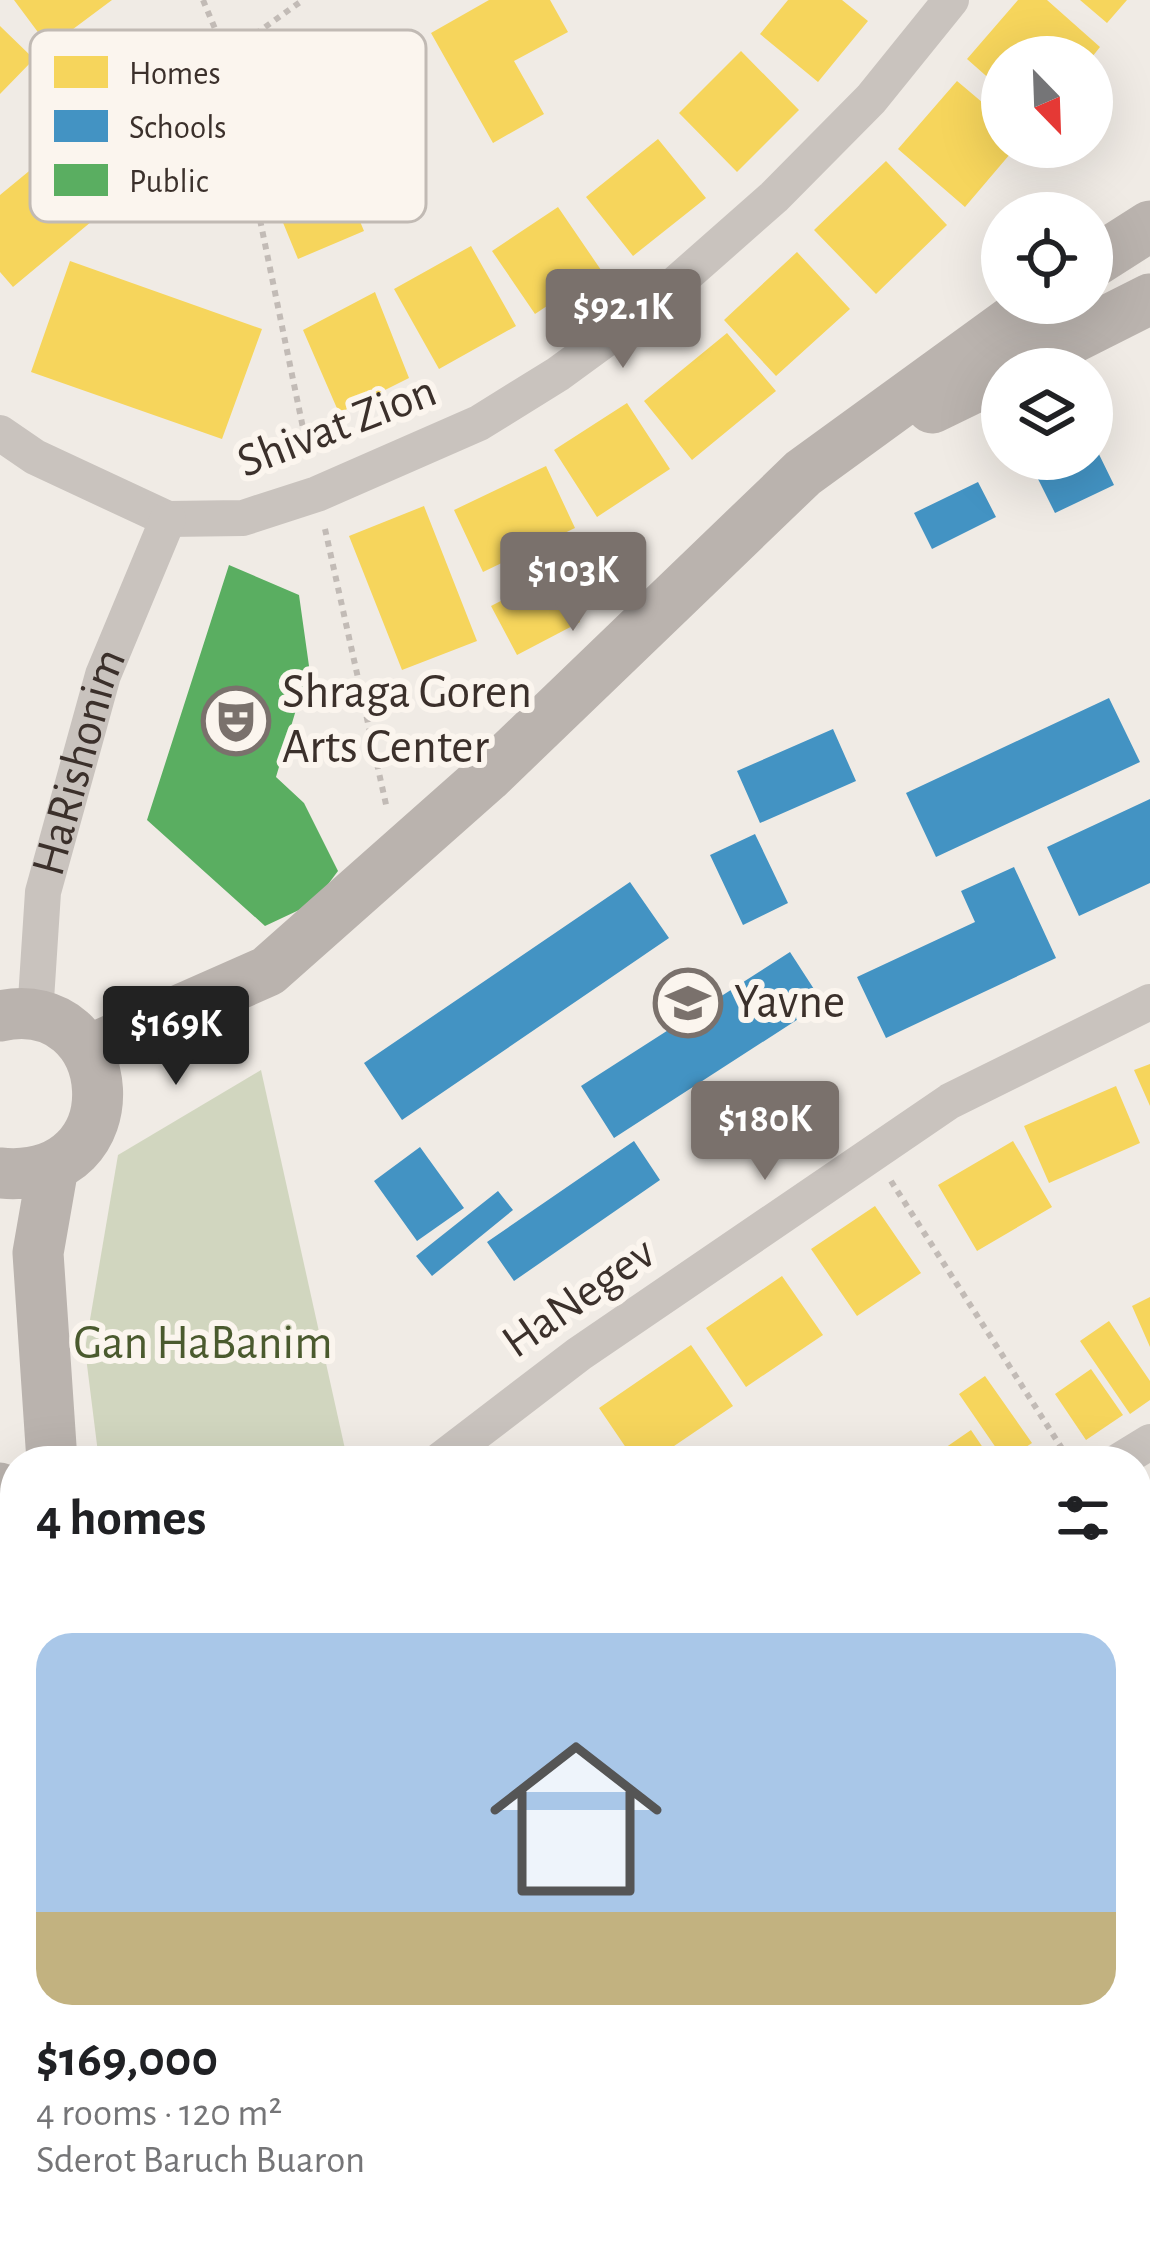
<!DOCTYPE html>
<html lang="en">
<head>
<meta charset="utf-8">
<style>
	:root { --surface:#fff; --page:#f6f6f6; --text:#202124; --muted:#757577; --line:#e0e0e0; --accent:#7a716c }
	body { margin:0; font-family:"Alegreya Sans",sans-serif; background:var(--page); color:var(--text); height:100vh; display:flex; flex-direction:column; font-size:45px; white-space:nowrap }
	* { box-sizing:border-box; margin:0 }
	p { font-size:39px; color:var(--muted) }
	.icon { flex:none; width:66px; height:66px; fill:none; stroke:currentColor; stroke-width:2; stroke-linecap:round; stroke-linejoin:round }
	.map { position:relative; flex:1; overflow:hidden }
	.sheet { position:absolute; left:0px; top:1446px; width:1152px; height:807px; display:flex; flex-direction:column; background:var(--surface); border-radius:48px 48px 0 0; box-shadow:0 12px 48px #0002 }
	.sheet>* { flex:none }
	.needle { width:78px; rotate:157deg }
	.buttons { position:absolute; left:981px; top:36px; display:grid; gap:24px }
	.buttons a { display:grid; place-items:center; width:132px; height:132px; border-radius:50%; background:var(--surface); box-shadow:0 12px 48px #0002; font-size:60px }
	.price { position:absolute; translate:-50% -102px; padding:0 27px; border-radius:12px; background:var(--accent); color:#fff; font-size:39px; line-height:78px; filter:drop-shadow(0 3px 6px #0008) }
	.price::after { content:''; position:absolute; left:50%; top:72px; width:36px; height:27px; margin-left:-18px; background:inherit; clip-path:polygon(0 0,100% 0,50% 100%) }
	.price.selected { background:#222; color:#fff }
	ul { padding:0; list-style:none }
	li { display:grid; align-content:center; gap:24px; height:636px; padding:0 36px }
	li+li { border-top:3px solid var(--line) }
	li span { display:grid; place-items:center; height:372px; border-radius:36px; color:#555 }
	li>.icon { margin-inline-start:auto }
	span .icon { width:216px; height:216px; fill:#fffc; stroke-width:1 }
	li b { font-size:51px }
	h2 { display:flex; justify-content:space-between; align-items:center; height:144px; padding:0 36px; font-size:51px }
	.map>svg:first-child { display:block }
	.green { fill:#d1d6bf }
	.homes { fill:#f6d55c }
	.schools { fill:#4393c3 }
	.public { fill:#5aae61 }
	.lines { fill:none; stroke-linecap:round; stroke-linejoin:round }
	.path { stroke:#c2bbb6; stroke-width:6; stroke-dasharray:6 6; stroke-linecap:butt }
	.street { stroke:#c9c3be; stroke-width:36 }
	.secondary { stroke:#bab3ae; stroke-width:51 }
	.labels { text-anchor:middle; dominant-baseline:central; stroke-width:12; stroke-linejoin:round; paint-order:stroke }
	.street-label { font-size:48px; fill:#3b302b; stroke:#fbf5ee }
	.poi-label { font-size:48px; fill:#3b302b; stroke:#fbf5ee; text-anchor:start }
	.park-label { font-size:48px; fill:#4a5a2e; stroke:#fbf5ee }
	.key { fill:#fbf5ee; stroke:#c1bab4; stroke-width:3 }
	.key-label { font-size:33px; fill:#3b302b }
</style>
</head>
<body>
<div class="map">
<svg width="1150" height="2252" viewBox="0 0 1150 2252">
	<rect width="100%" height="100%" fill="#f0ebe5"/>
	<path class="green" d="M261 1070 347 1458 341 1461H99L85 1349 118 1155Z"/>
	<path class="homes" d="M14 0H112L49 47Z
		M489 0H550L568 32 514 61 544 114 493 143 431 33Z
		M788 0H842L868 21 818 82 760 34Z
		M1018 0H1047L1100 47 1092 57H1002V90L967 59Z
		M1080 0H1127L1107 23Z
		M0 26 34 59 0 94Z
		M741 51 799 110 737 172 679 113Z
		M957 81 1002 119V147H1016L965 207 898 149Z
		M96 116 146 176 13 287 0 272V195Z
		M324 135 364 231 298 259 258 162Z
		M658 139 706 198 633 256 586 197Z
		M886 161 947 225 876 294 814 230Z
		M558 207 601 270 535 314 492 251Z
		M471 246 516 326 439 369 394 289Z
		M797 252 850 309 776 376 724 320Z
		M70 261 262 329 222 439 31 372Z
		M375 292 409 378 339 413 303 330Z
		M727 333 776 391 692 460 644 401Z
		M627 403 670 469 597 517 554 450Z
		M546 466 575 528 483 572 454 510Z
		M424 506 477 641 402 670 349 536Z
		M554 574 580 622 517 655 491 606Z
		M1150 1064V1106L1134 1070Z
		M1116 1086 1140 1143 1049 1183 1024 1126Z
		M1013 1141 1052 1207 977 1251 938 1185Z
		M875 1206 921 1273 857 1316 811 1249Z
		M782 1276 823 1335 746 1387 706 1328Z
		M1150 1297V1347L1132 1306Z
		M1109 1321 1150 1381V1400L1130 1414 1080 1341Z
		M691 1345 733 1406 652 1461H635L599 1408Z
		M1091 1369 1123 1415 1086 1440 1055 1394Z
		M985 1376 1032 1443 1005 1461 959 1394Z
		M971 1430 992 1461H926Z
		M560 1446 571 1461H538Z
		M1150 1493V1541L1137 1519V1500Z
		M1137 1594 1150 1613V1628L1137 1637Z
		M1150 1753V1811L1146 1813 1137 1792V1759Z
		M0 1780 15 1813V1848L0 1854Z
		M1137 1819 1150 1849V1858L1137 1864Z
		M15 1884V1980L0 1988V1929L10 1924 0 1904V1892Z
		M1150 1943V2007L1141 2010 1137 1999V1947Z
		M1138 2162 1150 2197V2218L1137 2222Z
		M15 2226V2238H67L73 2252H0V2233Z
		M191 2238H204L210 2252H158Z
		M245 2238H327L338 2252H257Z
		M673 2238H714L720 2252H639Z
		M850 2238H987L990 2249 981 2252H855Z
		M1053 2238H1089L1090 2239 1057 2250Z"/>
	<path class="schools" d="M1092 440 1114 485 1055 513 1028 459H1092Z
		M978 482 996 517 932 549 914 513Z
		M1109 698 1140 762 936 857 906 793Z
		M833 729 856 781 760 823 737 771Z
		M1150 799V883L1079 916 1047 847Z
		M755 834 788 903 743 925 710 855Z
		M1014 867 1056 958 886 1038 857 977 975 922 961 891Z
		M630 882 669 938 402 1120 364 1063Z
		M790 952 823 1003 614 1138 581 1086Z
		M634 1141 660 1180 514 1281 487 1242Z
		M420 1147 464 1208 417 1241 374 1181Z
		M498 1191 513 1210 432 1276 416 1256Z"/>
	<path class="public" d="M229 565 299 595 309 666 276 777 304 803 338 871 314 903 265 926 147 820Z"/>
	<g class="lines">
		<path class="path" d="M203 0 226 55 309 457
			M226 55 303 0
			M325 529 387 809
			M891 1181 1070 1461
			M1137 1564 1150 1585"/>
		<g class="street">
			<path d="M0 433 35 457 168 519 243 518 317 494 479 423 558 374 647 309 774 197 871 99 951 0"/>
			<path id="s1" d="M35 1015 43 892 103 675 168 519"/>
			<path d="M439 1461 579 1354 950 1101 1150 1002"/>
			<path d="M1119 1461 1150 1442"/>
			<path d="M0 2027 15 2019"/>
			<path d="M1137 2065 1150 2061"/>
			<path d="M805 2238 809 2252"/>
		</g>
		<path class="secondary" d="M1092 263 1150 226
			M1011 369 1150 299
			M932 408 1002 374
			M0 1016C121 990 139 1186 0 1173
			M87 1051 268 971 487 777 803 473 1037 303
			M52 1461 38 1253 53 1167
			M0 1488 15 1558
			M362 2238 372 2252
			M427 2238 438 2252"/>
	</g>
	<defs>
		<symbol id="theatre-ring" viewBox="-11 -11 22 22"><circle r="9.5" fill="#fbf5ee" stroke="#7a716c" stroke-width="1.5"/><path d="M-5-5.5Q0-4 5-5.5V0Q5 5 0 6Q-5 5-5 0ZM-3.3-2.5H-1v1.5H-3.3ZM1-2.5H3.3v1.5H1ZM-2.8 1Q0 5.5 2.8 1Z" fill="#7a716c"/></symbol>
		<symbol id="school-ring" viewBox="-11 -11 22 22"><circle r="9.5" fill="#fbf5ee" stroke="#7a716c" stroke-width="1.5"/><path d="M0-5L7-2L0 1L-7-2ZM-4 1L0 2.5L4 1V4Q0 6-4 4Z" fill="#7a716c"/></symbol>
	</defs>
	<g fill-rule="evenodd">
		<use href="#theatre-ring" x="198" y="683" width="76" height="76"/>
		<use href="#school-ring" x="650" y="965" width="76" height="76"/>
	</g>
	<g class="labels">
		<g class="street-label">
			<text transform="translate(337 427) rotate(-21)">Shivat Zion</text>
			<text stroke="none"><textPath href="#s1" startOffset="258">HaRishonim</textPath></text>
			<text transform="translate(579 1298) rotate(-35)">HaNegev</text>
		</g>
		<g class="poi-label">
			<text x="282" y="693">Shraga Goren<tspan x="282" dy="55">Arts Center</tspan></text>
			<text x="734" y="1003">Yavne</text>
		</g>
		<g class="park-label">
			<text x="203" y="1344">Gan HaBanim</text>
		</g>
	</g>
	<rect x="30" y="30" width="396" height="192" rx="18" class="key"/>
	<rect x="54" y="56" width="54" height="32" fill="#f6d55c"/>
	<rect x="54" y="110" width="54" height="32" fill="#4393c3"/>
	<rect x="54" y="164" width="54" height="32" fill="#5aae61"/>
	<g class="key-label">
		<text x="129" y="84">Homes</text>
		<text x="129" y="138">Schools</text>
		<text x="129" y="192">Public</text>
	</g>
</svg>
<div class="buttons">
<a><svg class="needle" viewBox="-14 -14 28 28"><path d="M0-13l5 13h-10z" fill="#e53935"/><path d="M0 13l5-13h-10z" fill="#757577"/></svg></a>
<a><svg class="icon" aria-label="locate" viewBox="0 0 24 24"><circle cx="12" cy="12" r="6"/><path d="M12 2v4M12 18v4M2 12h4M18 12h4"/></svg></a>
<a><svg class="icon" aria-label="layers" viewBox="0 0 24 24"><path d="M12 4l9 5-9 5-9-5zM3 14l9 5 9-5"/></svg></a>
</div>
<b class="price" style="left:623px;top:371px">$92.1K</b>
<b class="price" style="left:573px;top:634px">$103K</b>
<b class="price selected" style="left:176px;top:1088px">$169K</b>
<b class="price" style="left:765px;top:1183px">$180K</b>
<section class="sheet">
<h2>4 homes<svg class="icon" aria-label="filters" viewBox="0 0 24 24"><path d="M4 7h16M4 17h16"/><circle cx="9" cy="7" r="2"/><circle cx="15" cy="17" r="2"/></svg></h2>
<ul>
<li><span style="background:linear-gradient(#a9c7e8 75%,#c2b280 0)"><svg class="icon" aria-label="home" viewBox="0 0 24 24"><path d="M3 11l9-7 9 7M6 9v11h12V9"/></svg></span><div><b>$169,000</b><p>4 rooms · 120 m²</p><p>Sderot Baruch Buaron</p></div></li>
</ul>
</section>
</div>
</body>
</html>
